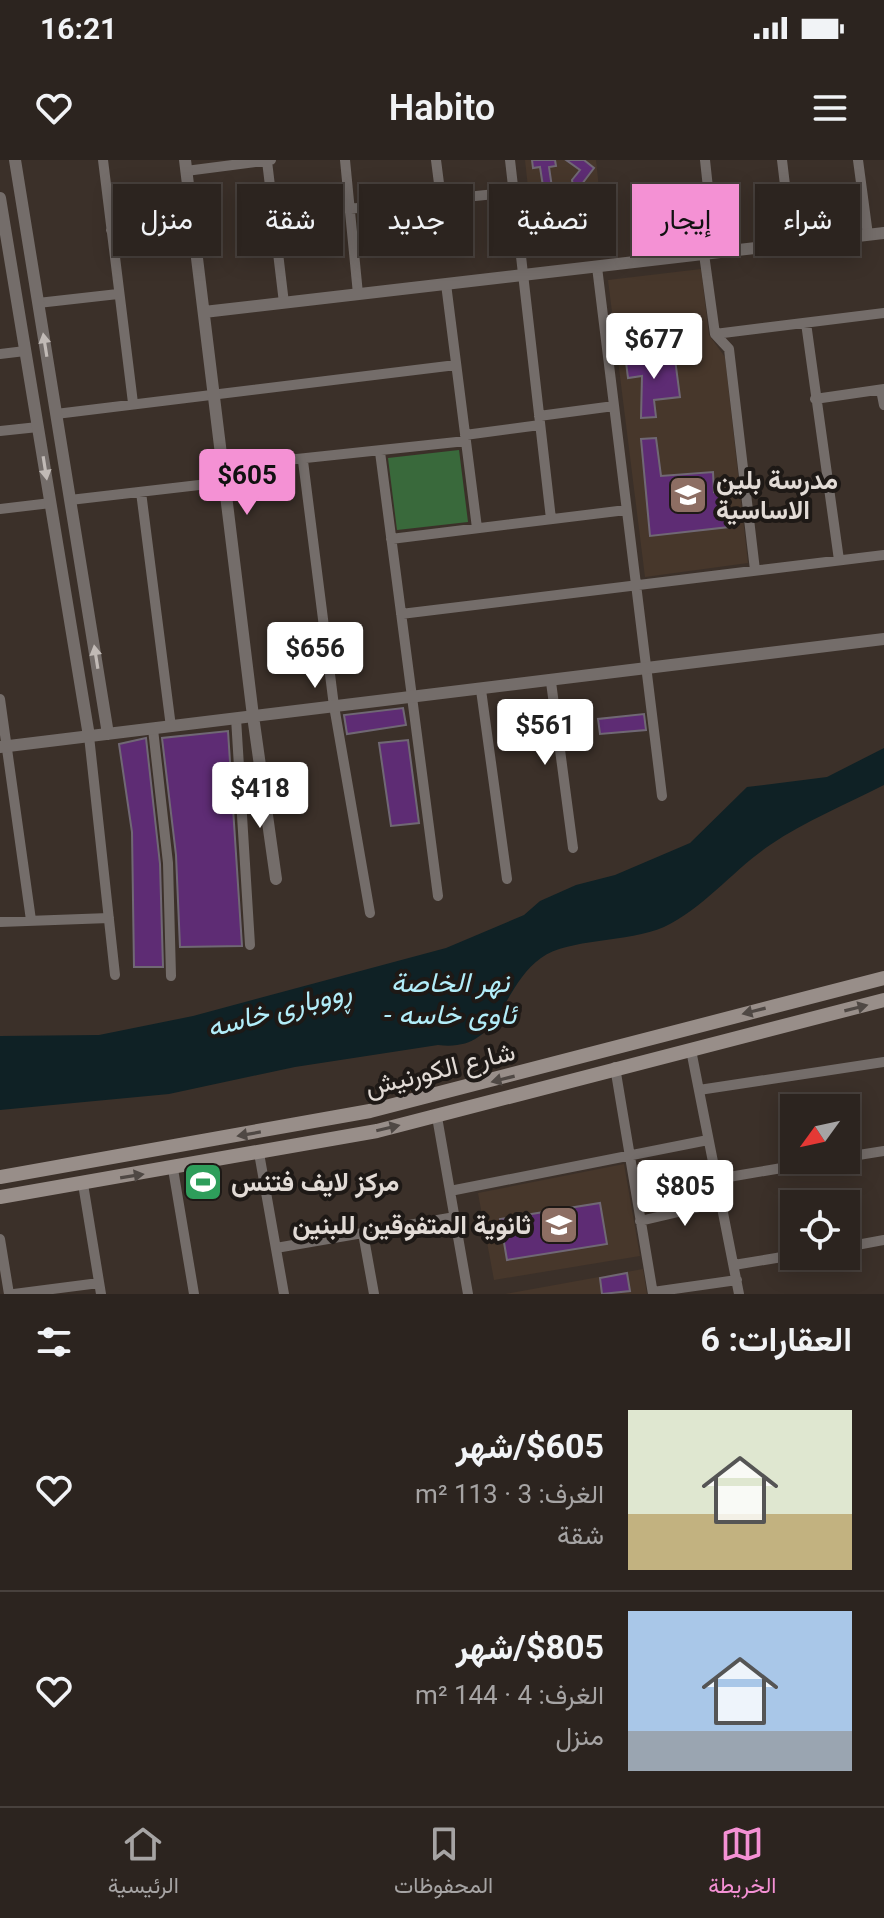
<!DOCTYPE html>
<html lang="ar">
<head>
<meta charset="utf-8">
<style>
	:root { --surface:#2c241f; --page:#38302c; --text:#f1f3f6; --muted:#a6a4a4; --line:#48413d; --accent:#f491d4 }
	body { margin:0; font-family:Roboto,Vazirmatn,sans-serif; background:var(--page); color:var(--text); direction:rtl; height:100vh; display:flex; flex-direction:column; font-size:30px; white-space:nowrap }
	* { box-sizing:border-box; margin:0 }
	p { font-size:26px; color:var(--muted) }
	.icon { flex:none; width:44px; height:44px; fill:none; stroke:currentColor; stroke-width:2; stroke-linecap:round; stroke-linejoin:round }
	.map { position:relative; height:1134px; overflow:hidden; direction:ltr }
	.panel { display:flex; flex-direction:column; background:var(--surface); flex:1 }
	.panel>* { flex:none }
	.top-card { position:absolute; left:24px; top:24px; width:836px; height:72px; direction:rtl; display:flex; gap:16px }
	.needle { width:52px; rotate:237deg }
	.tools { position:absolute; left:780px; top:934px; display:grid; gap:16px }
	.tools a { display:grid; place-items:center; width:80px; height:80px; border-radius:0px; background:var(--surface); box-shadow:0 4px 20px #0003,0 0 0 2px var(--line); font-size:40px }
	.price { position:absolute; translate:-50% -68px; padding:0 18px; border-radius:8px; background:#fff; color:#222; font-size:26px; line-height:52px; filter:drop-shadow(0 2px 4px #0008) }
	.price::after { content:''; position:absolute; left:50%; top:48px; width:24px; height:18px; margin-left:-12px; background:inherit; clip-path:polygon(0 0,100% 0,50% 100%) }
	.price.on { background:var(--accent); color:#111 }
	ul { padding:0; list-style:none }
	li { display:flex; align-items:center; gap:24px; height:200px; padding:0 32px }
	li+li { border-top:2px solid var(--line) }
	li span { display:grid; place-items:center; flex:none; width:224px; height:160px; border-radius:0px; color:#555 }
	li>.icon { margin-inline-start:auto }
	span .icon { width:96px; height:96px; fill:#fffc; stroke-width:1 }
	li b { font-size:34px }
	h2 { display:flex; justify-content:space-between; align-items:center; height:96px; padding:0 32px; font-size:34px }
	.chip { padding:0 28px; border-radius:0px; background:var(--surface); box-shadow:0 4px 20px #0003,0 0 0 2px var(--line); font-size:28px; line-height:72px }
	.chip.on { background:var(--accent); color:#111 }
	.status { display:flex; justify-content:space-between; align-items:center; height:56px; padding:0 40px; background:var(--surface); direction:ltr }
	.status svg { height:22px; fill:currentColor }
	header { display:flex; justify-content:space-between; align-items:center; height:104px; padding:0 32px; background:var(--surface); font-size:36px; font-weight:600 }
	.dock { display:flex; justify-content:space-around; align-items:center; height:112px; border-top:2px solid var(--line); background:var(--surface); font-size:22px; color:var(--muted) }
	.dock a { display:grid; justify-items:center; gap:4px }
	.dock .on { color:var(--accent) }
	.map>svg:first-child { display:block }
	.built { fill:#47372b }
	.green { fill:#39693b }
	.water { fill:#0f2125 }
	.building { fill:#5e2c74; stroke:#706874; stroke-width:2 }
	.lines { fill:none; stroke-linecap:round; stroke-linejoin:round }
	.minor { stroke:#746d6a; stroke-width:10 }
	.tertiary { stroke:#746d6a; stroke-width:12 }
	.secondary { stroke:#988e89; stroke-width:14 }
	.oneway { fill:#c1bab6 }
	.oneway2 { fill:#4f4844 }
	.labels { text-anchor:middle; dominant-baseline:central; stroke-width:8; stroke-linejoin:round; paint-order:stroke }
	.poi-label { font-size:26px; font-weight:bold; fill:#e2dbd6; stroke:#1e1916; text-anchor:start }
	.street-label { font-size:26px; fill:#e2dbd6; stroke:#1e1916 }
	.water-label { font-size:28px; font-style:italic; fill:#b2edf9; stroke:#1e1916 }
</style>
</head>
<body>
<div class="status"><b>16:21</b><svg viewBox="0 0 49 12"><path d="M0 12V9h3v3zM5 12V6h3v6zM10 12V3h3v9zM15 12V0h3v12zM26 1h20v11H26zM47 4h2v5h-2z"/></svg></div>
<header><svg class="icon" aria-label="menu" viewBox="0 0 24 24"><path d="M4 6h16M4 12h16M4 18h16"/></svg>Habito<svg class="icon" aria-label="heart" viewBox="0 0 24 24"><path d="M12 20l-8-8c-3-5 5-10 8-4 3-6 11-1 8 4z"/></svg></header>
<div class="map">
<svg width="884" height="1134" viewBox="0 0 884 1134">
	<rect width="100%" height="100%" fill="#3b3029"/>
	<path class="built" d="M525 0H596L605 85 535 92Z
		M701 109 709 175 725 197 748 403 645 417 608 120Z
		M624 1004 640 1096 494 1120 478 1033Z
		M643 1109 647 1134H505Z"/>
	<path class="green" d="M459 290 468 362 397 370 388 298Z"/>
	<path class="water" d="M884 588V625C847 644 805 661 770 685 734 709 704 748 664 767 628 783 568 778 541 798 499 828 502 893 438 885L295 907 169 934 0 950V876L99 875 193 856 446 788 524 755 540 741 576 725 615 715 690 683 747 627 827 617Z"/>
	<path class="building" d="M532 0H555L556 6 549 7 556 55 544 70 579 66 572 20 580 10 566 0H584L594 8 582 24 589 70 596 69 597 81 540 88 536 66 547 52 540 7 533 8Z
		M654 194 655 201 675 199 680 237 654 240 656 257 641 258 642 216 628 218 626 202Z
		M656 278 661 316 713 312 714 332 727 330 729 367 650 376 641 279Z
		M403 548 406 565 347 574 344 555Z
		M644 554 646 570 600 574 598 559Z
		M228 571 242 786 180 787 176 695 162 578Z
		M146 578 160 704 163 807H134L132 672 119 584Z
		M408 580 419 663 391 666 379 583Z
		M600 1043 607 1084 507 1100 500 1059Z
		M627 1113 630 1131 602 1134 600 1118Z"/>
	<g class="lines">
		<path class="minor" d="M103 0 133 243
			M345 0 358 134
			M436 0 441 39
			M510 0 551 359
			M705 0 715 93
			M782 0 792 84
			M858 0 868 75
			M267 1 284 143
			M186 11 271 0
			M348 49 514 32
			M111 70 192 59
			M704 94 715 174 729 189 755 410
			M597 107 662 636
			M446 124 477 368
			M38 143 118 134
			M806 163 839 400
			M715 174 884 153
			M0 194 25 191
			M881 230 884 245
			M815 239 884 229
			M56 254 456 205
			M539 256 614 246
			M0 271 38 267
			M465 275 540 265
			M380 292 438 736
			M303 301 334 546 370 753
			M222 307 466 281
			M141 332 171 567
			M70 340 225 322
			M0 349 51 343
			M391 379 626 350
			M401 454 884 395
			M551 522 573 688
			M481 530 507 719
			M0 539 31 760
			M236 558 250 785
			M153 569 168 703 171 816
			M89 576 115 815
			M0 762 109 758
			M691 890 739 1134
			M615 907 653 1134
			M699 930 884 902
			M437 957 468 1134
			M259 993 284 1134
			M846 997 884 991
			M173 1009 194 1134
			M717 1019 829 1000
			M83 1024 101 1134
			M450 1031 708 980
			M640 1061 721 1042
			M363 1073 374 1134
			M0 1079 9 1134
			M846 1087 884 1080
			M276 1088 455 1057
			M734 1105 794 1095
			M653 1132 737 1120
			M14 1134 99 1123"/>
		<path class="tertiary" d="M15 0 108 574
			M185 0 253 556 276 719
			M0 38 89 576
			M204 152 884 73
			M0 587 884 479"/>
		<path class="secondary" d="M0 1017 370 951 884 818
			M0 1037 377 971 884 840"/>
	</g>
	<defs><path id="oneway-solid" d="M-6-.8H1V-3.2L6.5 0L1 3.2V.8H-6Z" transform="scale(2)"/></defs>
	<g class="oneway">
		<use href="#oneway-solid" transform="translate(45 185) rotate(-99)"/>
		<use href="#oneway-solid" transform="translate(45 308) rotate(81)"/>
		<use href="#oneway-solid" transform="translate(96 497) rotate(-99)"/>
	</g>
	<g class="oneway2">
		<use href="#oneway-solid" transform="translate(856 848) rotate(-14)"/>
		<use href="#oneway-solid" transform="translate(754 851) rotate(166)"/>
		<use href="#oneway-solid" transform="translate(503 919) rotate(166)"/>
		<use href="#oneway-solid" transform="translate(388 968) rotate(-13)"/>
		<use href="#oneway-solid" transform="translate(249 974) rotate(170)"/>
		<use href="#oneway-solid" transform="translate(132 1016) rotate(-9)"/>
	</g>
	<defs>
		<symbol id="school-square" viewBox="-11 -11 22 22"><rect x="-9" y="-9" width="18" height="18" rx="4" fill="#8d6e63" stroke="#1e1916"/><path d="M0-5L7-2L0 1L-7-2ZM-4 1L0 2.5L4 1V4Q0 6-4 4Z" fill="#fff"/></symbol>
		<symbol id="stadium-square" viewBox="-11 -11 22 22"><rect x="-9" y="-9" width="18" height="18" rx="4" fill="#2e9e5b" stroke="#1e1916"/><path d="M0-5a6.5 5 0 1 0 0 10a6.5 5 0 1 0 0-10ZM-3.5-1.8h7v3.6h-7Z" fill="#fff"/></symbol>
	</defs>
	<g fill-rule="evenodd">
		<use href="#school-square" x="666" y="313" width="44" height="44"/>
		<use href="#stadium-square" x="181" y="1000" width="44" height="44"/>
		<use href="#school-square" x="537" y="1043" width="44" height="44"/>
	</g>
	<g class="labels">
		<g class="poi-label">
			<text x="716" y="320">مدرسة بلين<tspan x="716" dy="30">الاساسية</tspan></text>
			<text x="231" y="1022">مركز لايف فتنس</text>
			<text x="531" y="1065" text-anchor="end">ثانوية المتفوقين للبنين</text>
		</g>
		<g class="street-label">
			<text transform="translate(440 909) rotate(-14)">شارع الكورنيش</text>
		</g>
		<g class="water-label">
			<text x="450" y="822">نهر الخاصة<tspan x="450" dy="32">- ئاوی خاسە</tspan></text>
			<text transform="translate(279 849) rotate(-15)">ڕووباری خاسە</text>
		</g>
	</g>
</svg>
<div class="tools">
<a><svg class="needle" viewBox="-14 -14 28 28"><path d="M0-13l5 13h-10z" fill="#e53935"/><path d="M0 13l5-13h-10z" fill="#a6a4a4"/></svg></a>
<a><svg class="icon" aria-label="locate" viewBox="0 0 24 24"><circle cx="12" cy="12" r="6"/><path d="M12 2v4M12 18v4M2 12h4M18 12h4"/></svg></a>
</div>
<b class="price" style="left:654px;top:221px">$677</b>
<b class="price on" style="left:247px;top:357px">$605</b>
<b class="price" style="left:315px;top:530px">$656</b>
<b class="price" style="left:545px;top:607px">$561</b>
<b class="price" style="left:260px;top:670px">$418</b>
<b class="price" style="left:685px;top:1068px">$805</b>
<div class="top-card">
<a class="chip">شراء</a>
<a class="chip on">إيجار</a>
<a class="chip">تصفية</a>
<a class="chip">جديد</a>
<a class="chip">شقة</a>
<a class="chip">منزل</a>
</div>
</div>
<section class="panel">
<h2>العقارات: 6<svg class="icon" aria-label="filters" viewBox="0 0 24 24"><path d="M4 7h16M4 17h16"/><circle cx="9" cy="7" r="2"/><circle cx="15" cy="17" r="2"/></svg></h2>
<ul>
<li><span style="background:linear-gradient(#dfe7d0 65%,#c2b280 0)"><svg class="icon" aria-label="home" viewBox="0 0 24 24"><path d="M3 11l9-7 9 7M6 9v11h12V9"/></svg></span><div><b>$605/شهر</b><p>الغرف: 3 · 113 m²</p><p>شقة</p></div><svg class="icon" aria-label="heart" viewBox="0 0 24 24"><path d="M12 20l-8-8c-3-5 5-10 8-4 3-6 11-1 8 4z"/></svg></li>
<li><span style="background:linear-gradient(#a9c7e8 75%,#9aa5b1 0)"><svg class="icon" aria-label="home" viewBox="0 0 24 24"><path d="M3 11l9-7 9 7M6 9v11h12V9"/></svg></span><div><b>$805/شهر</b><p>الغرف: 4 · 144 m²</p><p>منزل</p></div><svg class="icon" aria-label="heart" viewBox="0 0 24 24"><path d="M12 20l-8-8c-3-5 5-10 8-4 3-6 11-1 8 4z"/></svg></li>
</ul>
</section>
<nav class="dock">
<a class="on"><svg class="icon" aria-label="map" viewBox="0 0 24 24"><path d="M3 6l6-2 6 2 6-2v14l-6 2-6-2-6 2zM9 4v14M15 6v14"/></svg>الخريطة</a>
<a><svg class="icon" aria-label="saved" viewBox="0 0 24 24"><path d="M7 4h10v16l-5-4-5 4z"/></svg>المحفوظات</a>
<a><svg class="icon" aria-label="home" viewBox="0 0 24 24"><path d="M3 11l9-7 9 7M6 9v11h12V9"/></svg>الرئيسية</a>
</nav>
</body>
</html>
